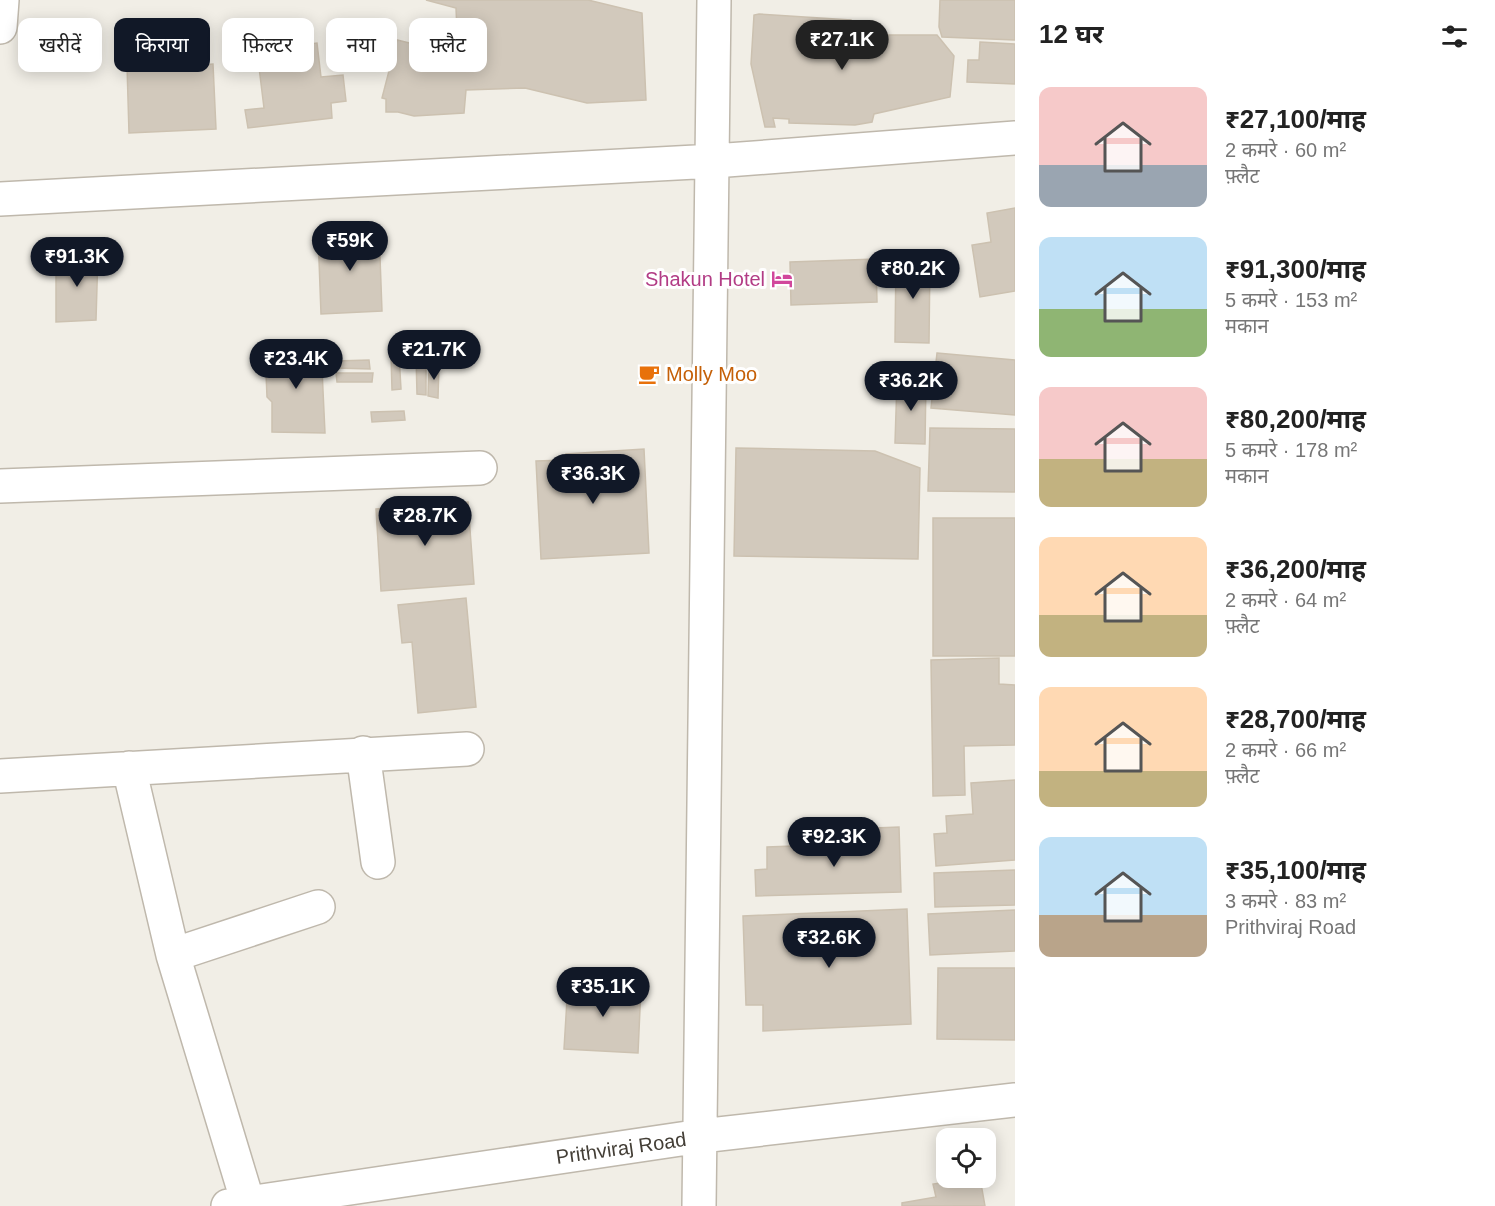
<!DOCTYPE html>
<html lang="hi">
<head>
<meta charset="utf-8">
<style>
	:root { --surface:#fff; --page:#f6f6f6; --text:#222; --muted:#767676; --accent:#111827 }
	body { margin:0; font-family:Arial,"Noto Sans Devanagari",sans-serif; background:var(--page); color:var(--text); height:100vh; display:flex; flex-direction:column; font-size:22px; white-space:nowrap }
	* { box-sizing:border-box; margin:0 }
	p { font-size:20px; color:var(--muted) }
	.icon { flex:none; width:33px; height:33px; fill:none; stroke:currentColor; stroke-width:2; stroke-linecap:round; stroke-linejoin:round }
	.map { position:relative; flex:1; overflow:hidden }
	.side { display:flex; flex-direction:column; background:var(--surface); width:480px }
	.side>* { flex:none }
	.hud { position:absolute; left:18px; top:18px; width:570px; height:54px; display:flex; gap:12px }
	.controls { position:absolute; left:936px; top:1128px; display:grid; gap:12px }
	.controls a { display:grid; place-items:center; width:60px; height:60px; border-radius:12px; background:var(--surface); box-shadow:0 3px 15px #0003; font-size:30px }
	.price { position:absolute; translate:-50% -51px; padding:0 14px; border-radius:21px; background:var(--accent); color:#fff; font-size:20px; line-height:39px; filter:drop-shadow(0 2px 3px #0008) }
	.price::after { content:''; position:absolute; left:50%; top:36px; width:18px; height:14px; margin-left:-9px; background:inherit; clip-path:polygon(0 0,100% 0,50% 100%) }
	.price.current { background:#222; color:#fff }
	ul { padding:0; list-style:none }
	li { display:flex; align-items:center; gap:18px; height:150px; padding:0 24px }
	li span { display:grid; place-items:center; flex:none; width:168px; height:120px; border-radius:12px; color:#555 }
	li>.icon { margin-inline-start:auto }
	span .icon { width:72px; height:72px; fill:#fffc; stroke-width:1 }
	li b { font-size:26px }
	h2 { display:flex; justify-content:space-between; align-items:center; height:72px; padding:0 24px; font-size:26px }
	.pill { padding:0 21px; border-radius:12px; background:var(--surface); box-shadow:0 3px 15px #0003; font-size:21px; line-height:54px }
	.pill.current { background:var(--accent); color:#fff }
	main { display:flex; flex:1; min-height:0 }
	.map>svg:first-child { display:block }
	.building { fill:#d2c9bc; stroke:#ccc1b0; stroke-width:1.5 }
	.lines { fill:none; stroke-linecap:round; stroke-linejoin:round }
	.minor-casing { stroke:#bfb8ac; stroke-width:36 }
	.minor { stroke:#fff; stroke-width:33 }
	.labels { text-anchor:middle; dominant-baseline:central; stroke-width:6; stroke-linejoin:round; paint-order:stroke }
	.hotel-label { font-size:20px; fill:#b23c85; stroke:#fff; text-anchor:end }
	.food-label { font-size:20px; fill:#c56008; stroke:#fff; text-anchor:start }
	.street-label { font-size:20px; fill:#433e36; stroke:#fff }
</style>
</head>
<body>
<main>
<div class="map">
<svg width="1015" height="1206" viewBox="0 0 1015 1206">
	<rect width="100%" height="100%" fill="#f1eee6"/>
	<path class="building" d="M426 0H588L642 13 646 100 587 103 525 88 466 90 464 113 414 116 398 112H386V99L382 98 397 40 458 55 456 8Z
		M940 0H1015V40L942 37 939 27Z
		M759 14 851 20 854 35H937L954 56 950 97 874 114 872 122 855 125 789 123V119L773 118 775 127H765L751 64 754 15Z
		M980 42 1015 44V84L967 82 968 60H979Z
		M317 43 321 77 343 75 346 101 331 103 332 118 248 128 245 110 264 108 257 51Z
		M185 62 186 66 213 64 216 129 129 133 127 65Z
		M1015 208V291L980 297 972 245 991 242 987 213Z
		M379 230 382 311 321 314 318 233Z
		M98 253 96 320 56 322V257Z
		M896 258H930L929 343 895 342Z
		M876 259 877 302 791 305 790 262Z
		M321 348 325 433 272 432V402L267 397 265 350Z
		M937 353 1015 360V415L931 408Z
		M391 355H399L401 389 392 390Z
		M426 355V395L417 394 416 356Z
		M369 360 370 369 336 368V361Z
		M429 364H439L438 398 428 396Z
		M336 373H373L372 382H337Z
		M897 381H926L925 444 895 443Z
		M404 411 405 420 372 422 371 412Z
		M930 428 1015 429V492L928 491Z
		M736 448 875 451 920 468 918 559 734 556Z
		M644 449 649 553 541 559 536 461 567 460 566 454Z
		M468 502 474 584 381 591 376 509Z
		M933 518H1015V656H933Z
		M466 598 476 707 418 713 412 642 402 643 398 605Z
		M999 658V684L1015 685V745L964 746 965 795 933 796 931 660Z
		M1015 780V860L936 866 934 834 947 833 946 816 973 814 971 783Z
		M899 827 901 892 756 896 755 870 767 869V847L875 843V828Z
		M1015 870V905L935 907 934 873Z
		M907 909 911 1024 763 1031V1005H746L743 916Z
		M1015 910V951L930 955 928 914Z
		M938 968H1015V1040L937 1039Z
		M568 983 641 987 638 1053 564 1049Z
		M972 1178H980L985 1206H902V1203L936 1197 933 1184Z"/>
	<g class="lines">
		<defs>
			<path id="minor" d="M0 27 2 0
				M0 199 714 161 1015 138
				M0 486 480 468
				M363 753 378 862
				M129 768 173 955 248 1203
				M0 776 467 749
				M173 955 318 907
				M228 1206 701 1136 1015 1100
				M699 1206 714 0"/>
		</defs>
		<use href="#minor" class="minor-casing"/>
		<use href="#minor" class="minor"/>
	</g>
	<defs>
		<symbol id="hotel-bare" viewBox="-9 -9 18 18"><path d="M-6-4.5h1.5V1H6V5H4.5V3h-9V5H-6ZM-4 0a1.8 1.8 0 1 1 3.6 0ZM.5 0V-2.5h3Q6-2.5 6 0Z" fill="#d1479c" stroke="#fff" stroke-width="2.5" paint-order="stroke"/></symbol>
		<symbol id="cafe-bare" viewBox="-9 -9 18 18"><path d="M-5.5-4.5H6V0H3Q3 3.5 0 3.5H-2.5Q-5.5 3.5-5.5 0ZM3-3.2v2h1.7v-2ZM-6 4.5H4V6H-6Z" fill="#e8710a" stroke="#fff" stroke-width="2.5" paint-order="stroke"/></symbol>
	</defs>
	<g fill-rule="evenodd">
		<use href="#hotel-bare" x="767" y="264" width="30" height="30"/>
		<use href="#cafe-bare" x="634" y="359" width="30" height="30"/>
	</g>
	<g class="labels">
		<g class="hotel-label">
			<text x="765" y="279">Shakun Hotel</text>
		</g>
		<g class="food-label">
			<text x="666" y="374">Molly Moo</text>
		</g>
		<g class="street-label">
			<text transform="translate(621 1148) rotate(-8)">Prithviraj Road</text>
		</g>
	</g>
</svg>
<div class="controls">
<a><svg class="icon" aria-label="locate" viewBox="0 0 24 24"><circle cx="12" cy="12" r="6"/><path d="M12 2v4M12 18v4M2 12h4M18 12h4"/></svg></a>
</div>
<b class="price current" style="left:842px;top:71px">₹27.1K</b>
<b class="price" style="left:350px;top:272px">₹59K</b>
<b class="price" style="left:77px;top:288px">₹91.3K</b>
<b class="price" style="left:913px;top:300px">₹80.2K</b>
<b class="price" style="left:434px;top:381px">₹21.7K</b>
<b class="price" style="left:296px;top:390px">₹23.4K</b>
<b class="price" style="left:911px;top:412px">₹36.2K</b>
<b class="price" style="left:593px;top:505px">₹36.3K</b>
<b class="price" style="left:425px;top:547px">₹28.7K</b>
<b class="price" style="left:834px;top:868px">₹92.3K</b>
<b class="price" style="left:829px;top:969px">₹32.6K</b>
<b class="price" style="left:603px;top:1018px">₹35.1K</b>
<div class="hud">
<a class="pill">खरीदें</a>
<a class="pill current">किराया</a>
<a class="pill">फ़िल्टर</a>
<a class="pill">नया</a>
<a class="pill">फ़्लैट</a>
</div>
</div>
<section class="side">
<h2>12 घर<svg class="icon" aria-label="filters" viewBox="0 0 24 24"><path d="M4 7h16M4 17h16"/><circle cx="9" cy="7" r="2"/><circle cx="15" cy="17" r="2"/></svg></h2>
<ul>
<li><span style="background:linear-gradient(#f6c9c9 65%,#9aa5b1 0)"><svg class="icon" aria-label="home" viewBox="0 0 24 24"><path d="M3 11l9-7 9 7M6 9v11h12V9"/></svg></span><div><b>₹27,100/माह</b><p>2 कमरे · 60 m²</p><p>फ़्लैट</p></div></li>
<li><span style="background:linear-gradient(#bfe0f5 60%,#8fb573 0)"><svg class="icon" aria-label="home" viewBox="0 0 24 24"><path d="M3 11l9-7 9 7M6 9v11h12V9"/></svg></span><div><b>₹91,300/माह</b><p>5 कमरे · 153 m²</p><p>मकान</p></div></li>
<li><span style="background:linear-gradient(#f6c9c9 60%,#c2b280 0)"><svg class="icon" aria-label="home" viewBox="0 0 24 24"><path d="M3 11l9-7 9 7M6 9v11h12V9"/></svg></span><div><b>₹80,200/माह</b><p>5 कमरे · 178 m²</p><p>मकान</p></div></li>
<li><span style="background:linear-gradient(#ffd9b3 65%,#c2b280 0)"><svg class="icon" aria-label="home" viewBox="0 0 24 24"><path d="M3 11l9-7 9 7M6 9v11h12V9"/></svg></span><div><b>₹36,200/माह</b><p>2 कमरे · 64 m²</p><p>फ़्लैट</p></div></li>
<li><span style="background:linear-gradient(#ffd9b3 70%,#c2b280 0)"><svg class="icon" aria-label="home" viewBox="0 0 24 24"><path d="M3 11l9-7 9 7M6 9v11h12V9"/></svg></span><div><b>₹28,700/माह</b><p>2 कमरे · 66 m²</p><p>फ़्लैट</p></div></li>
<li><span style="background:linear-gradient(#bfe0f5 65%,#b9a48a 0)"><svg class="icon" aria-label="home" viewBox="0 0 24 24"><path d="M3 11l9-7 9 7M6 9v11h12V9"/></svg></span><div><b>₹35,100/माह</b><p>3 कमरे · 83 m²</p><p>Prithviraj Road</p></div></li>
</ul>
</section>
</main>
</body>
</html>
